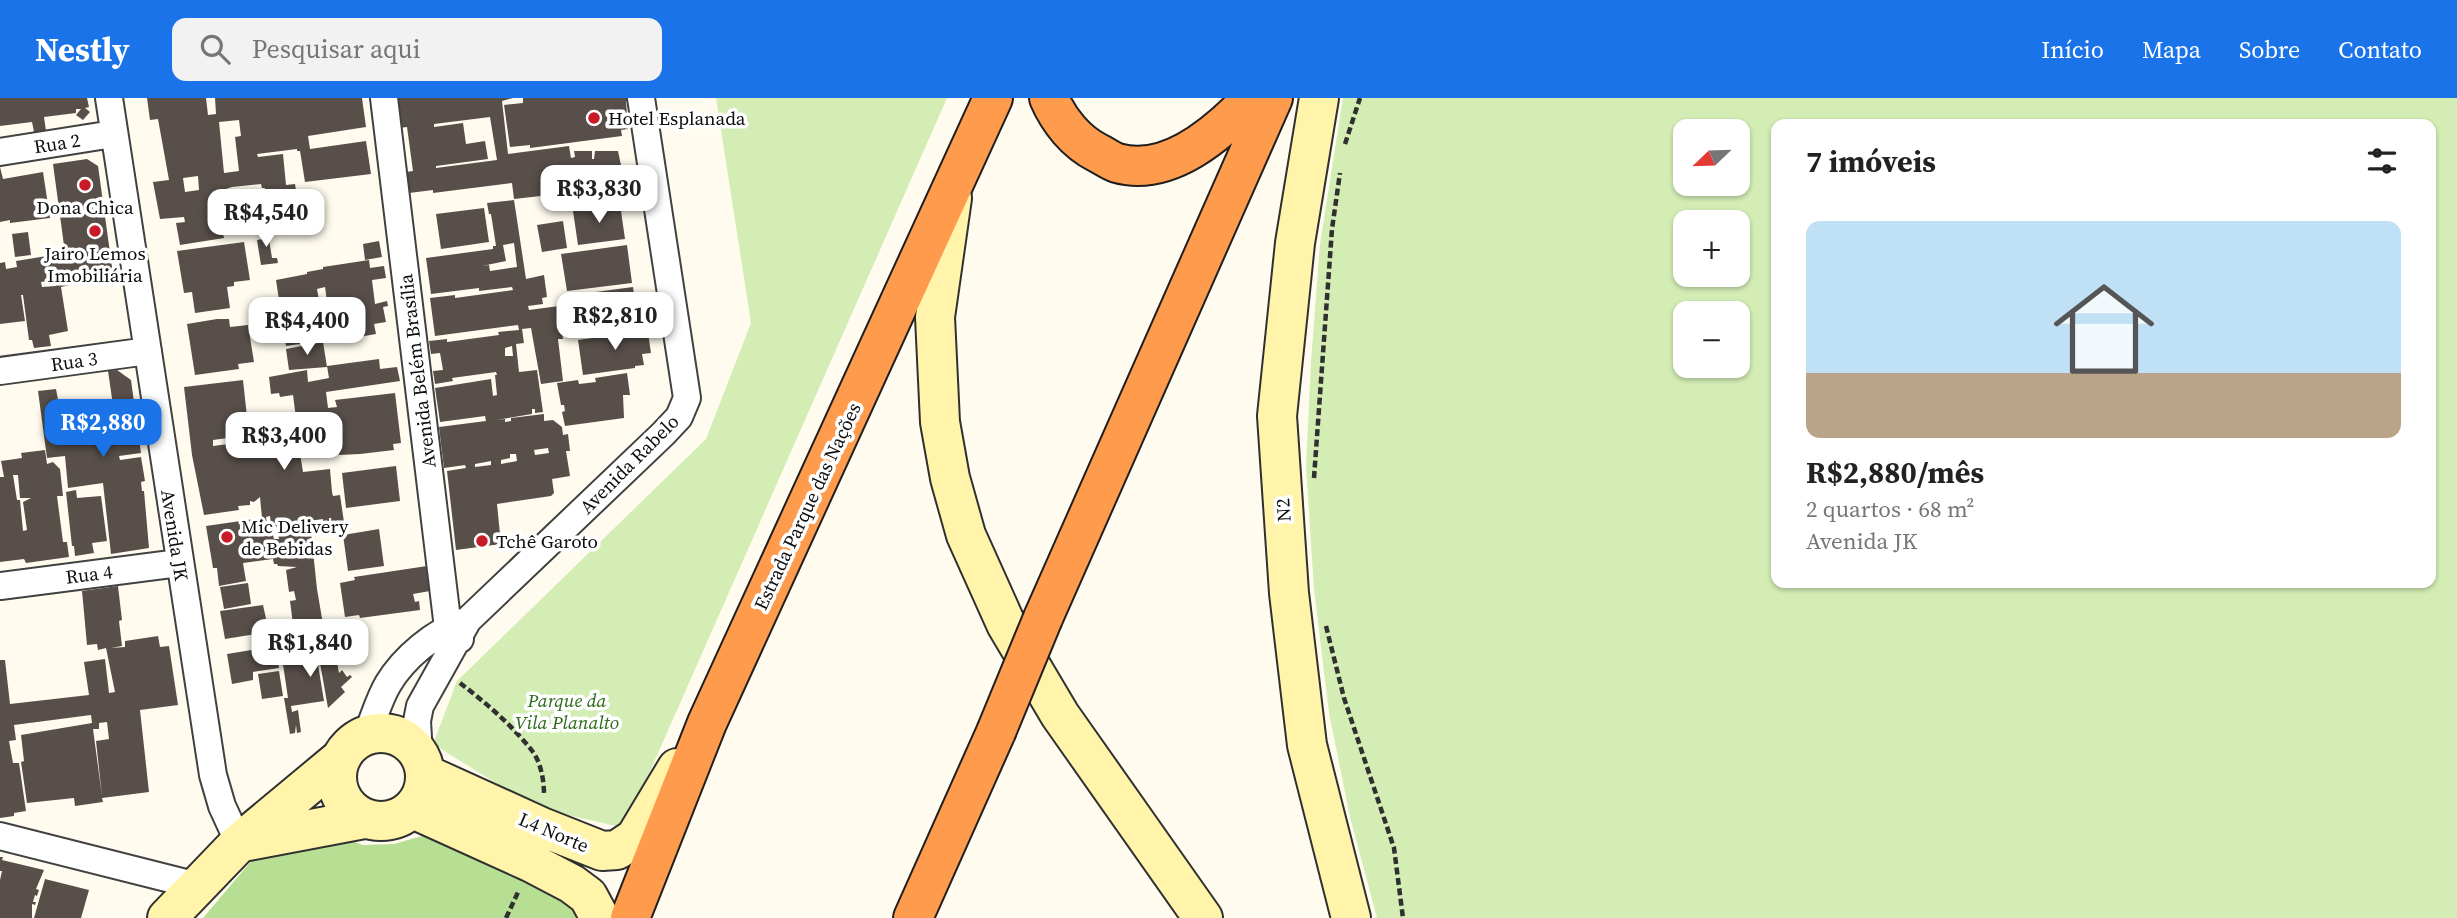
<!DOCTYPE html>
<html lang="pt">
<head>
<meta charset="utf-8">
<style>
	:root { --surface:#fff; --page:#f2f2f2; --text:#222; --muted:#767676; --line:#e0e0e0; --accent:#1a73e8 }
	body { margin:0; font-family:"Source Serif 4",serif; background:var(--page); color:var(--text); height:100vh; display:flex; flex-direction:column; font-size:26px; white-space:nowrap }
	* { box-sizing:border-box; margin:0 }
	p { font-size:23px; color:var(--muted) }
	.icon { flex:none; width:38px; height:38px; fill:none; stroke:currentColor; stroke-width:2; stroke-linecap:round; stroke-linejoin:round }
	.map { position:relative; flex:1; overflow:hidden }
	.side { position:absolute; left:1771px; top:21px; width:665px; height:469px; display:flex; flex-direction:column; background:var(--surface); border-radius:14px; box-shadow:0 2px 5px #0004 }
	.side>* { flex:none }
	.needle { width:46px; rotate:247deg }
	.controls { position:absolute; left:1673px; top:21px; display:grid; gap:14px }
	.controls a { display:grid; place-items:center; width:77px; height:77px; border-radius:14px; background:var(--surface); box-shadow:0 2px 5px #0004; font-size:35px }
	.price { position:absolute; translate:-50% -60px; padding:0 16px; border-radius:14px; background:#fff; color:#222; font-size:23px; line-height:46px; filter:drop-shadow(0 2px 4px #0008) }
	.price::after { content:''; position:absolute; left:50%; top:42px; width:21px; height:16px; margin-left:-10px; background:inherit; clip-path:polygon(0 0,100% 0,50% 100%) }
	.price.selected { background:var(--accent); color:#fff }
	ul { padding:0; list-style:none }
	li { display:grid; align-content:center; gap:14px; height:371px; padding:0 35px }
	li+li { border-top:2px solid var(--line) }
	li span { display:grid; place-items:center; height:217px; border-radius:14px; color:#555 }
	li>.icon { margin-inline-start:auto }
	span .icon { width:126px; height:126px; fill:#fffc; stroke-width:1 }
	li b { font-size:30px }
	h2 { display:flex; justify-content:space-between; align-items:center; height:84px; padding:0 35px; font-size:30px }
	header { display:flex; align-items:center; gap:42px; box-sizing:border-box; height:98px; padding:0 35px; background:var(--accent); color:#fff }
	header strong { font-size:33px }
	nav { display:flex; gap:38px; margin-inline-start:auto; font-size:24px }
	.search { width:490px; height:63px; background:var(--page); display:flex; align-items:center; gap:18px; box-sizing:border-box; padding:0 24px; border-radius:14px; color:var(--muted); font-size:26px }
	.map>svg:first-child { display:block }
	.green { fill:#d3edb5; fill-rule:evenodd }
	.forest { fill:#b7df93 }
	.building { fill:#584f4a; fill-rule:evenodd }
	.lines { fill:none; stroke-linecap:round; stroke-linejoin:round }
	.street-casing { stroke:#414141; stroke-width:30 }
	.secondary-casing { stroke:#303030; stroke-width:42 }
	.highway-casing { stroke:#1f1f1f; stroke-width:42 }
	.path { stroke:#303030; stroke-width:4.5; stroke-dasharray:7 3.5; stroke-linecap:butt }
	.street { stroke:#fff; stroke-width:26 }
	.secondary { stroke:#fff4aa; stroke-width:38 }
	.highway { stroke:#ff9b4d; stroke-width:38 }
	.highway-bridge-casing { stroke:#1f1f1f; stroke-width:42; stroke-linecap:butt }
	.highway-bridge { stroke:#ff9b4d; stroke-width:38 }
	.poi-dot { fill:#c91b27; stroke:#fff; stroke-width:2.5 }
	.labels { text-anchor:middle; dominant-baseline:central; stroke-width:7; stroke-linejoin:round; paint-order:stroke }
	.poi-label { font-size:19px; fill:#0e0e0e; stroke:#fff; text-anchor:start }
	.street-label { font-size:19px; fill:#0e0e0e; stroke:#fff }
	.park-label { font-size:19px; font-style:italic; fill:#2c6b19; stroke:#fff }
</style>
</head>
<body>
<header>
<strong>Nestly</strong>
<div class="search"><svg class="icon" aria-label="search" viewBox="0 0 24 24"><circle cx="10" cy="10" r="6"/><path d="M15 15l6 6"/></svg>Pesquisar aqui</div>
<nav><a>Início</a><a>Mapa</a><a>Sobre</a><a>Contato</a></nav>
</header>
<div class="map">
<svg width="2457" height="820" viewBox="0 0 2457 820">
	<rect width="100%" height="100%" fill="#fffcef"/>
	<path class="green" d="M716 0H947L625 730 536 710 433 646 457 583 706 341 751 225Z
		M1343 0H2457V820H1377L1350 719 1329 615 1314 491 1306 369 1311 264 1320 146ZM1776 26H2431V485H1776ZM1685 33H1738V86H1685ZM1685 124H1738V177H1685ZM1685 215H1738V268H1685Z"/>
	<path class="forest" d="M335 737 363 747 394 746 422 738 562 797 579 820H203L258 755Z"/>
	<path class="building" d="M0 0H87L89 9 85 10 90 14 83 22 76 17 81 11H76V15L44 19 46 33 34 34 32 24 0 28Z
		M147 0H206L208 17 216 16 215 0H362L366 29 308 38 310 51 366 43 371 76 305 84 300 53H297V51L257 56 258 59 283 56 286 87 295 86 301 128 271 133 265 90H262L261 86 232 89 226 91 227 101 216 102 224 140 180 147 176 125 185 124 184 119 160 121 153 84 169 82 158 21 150 22ZM239 22 241 38 235 39 239 73 224 75 219 24ZM198 78 199 92 185 94 183 80Z
		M396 0H513L502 3 508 56 569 48 571 60 575 59 574 53H592V61H594L595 53H618L626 91 606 93V91H592L593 95 579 97 576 72H573L576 94 514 101 512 85 433 95V92L409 95 406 74 413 73 407 29 399 30ZM490 19 497 62 436 70V68L488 61 485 43 466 46 463 25 434 29V26Z
		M523 0H629V3H626L628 31 621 32 622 38 530 50V47L510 49 504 7 523 5Z
		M87 61 98 68 113 176 70 183V187L61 189 68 233 49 237 51 248 34 250 32 242H29L23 197H21L25 223 0 226V165L5 164 6 171 17 169 16 163 65 155 53 66ZM55 182 56 188 42 189 41 184Z
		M0 69 3 81 43 74 50 120 10 125V122L0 124Z
		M514 102 526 181 544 177 547 199 542 200 543 206 528 208 529 212 559 208 563 241H558L563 283 541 286 531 230 522 231 524 245 516 246 519 274 537 272 543 314 535 315V311H532V316L496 322 505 321V324L511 323V320L544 316V323L553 322 562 329 563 337 568 336 570 353H566L570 378 552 381 554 395 551 398 497 406 501 446 456 452 447 373 466 370 465 367 444 370 439 329 486 323 485 318 440 324 435 290 491 281 493 298 497 297 495 277H497L496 274 452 280 453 283 435 286 433 273 443 272 440 255 431 256 429 243 447 241V244L499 237 498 234 519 232 518 227 435 238 430 200 455 197V200L513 192 512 189 479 193V190L431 196 426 160 493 151V148H496L491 116H489L487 105ZM514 145 517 169 490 173 489 167 482 168 506 163 503 147ZM512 248 513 258H505V250ZM548 350 549 355 535 357 534 352ZM510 356H516L517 363 501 366V362L510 360ZM491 363V367L475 369V366Z
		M620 106 625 141 578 147 573 113Z
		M484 110 489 144 441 151 436 116Z
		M563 123 567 150 542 154 537 127Z
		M267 129 272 160H277L278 165 261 167 257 142 262 141 261 130Z
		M28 134 31 157 15 159 12 136Z
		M379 143 382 159 365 162 363 146Z
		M244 144 250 182 234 184V188L227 189 230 210 195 215 192 194 184 195 177 153Z
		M627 147 632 185 567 193 561 156Z
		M369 162 370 170 384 168 386 180 372 182 375 206 387 203 388 208 383 209 386 224 374 226 376 236 341 242 337 217 329 218 325 189 317 191 322 219 310 221 313 244 286 248 276 182 307 176V174L323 171V169Z
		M633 189 638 229 572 238 566 198Z
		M217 221H229L230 229 248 227 254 264 238 266 239 271 195 277 187 226Z
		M647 228 651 255 642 256 644 267 635 268V270L583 277 578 242 628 235V231Z
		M323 244 327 269 289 272 286 251Z
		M379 261 380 271 397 269 400 283 326 294 328 310 337 309 335 302 395 295 401 345 393 346 394 352 360 356 339 357V352L310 357 309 348 299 349 303 374 330 371 332 394 333 398 340 397 344 424 332 425 331 420H329V425L323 426V421L309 423 310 427 319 426 320 432 311 434 317 491 325 538 295 542 290 503 296 502 294 493 289 494 286 472 297 469 278 468 277 466H274L273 461 243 465 246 483 219 488 217 470H213L206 428 262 420 260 399 254 404 250 403V407L238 408 239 412 204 417 192 357 184 289 243 282 249 337 213 342V348L252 343 298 336 293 297 280 299 279 295 271 296 269 279 307 272 308 284 329 280 327 268ZM328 314 331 335 309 338 307 317ZM270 418 271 427 277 429 279 441H274L273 437 269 438 266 419Z
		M117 272 131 282 141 355 119 358 120 362 141 359 145 383 141 384 142 393H144L149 450 111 456 103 385 68 390 65 358 47 360 38 293 56 291 59 307 86 303 91 343 98 342 96 332 116 328 108 273Z
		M627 275 630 297H623L624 320 565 328 562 314 565 313 564 307H561L557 285 578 282 579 286 596 284 595 280Z
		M45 352 47 366 53 364 60 371 63 398H57L63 444H67L69 459 26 465 24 461 0 464V379H4L1 363 22 360 21 355ZM13 377H18L20 400H31L23 404 27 432 23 433 20 402H17Z
		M396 368 400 403 346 410 342 375Z
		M76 392 77 400 101 398 107 443 92 445 94 455 75 458 74 448H72L66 394Z
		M379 431 384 468 348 473 343 437Z
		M427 468 430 493 413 496 415 504 419 503 420 512 360 520 359 517 345 519 340 485 355 482 354 479Z
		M248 485 251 506 224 511 220 489Z
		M118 488 122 522 119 523 122 548 111 550 125 549V543L158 538 160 549 169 548 178 607 140 612 149 694 102 700 103 704 75 708 74 700 27 705 21 664 24 663 21 637 92 625 91 617 14 627 16 642 9 643 13 665H19L26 713 14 715V718L0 720V562H5L10 606 89 597 84 564 105 561 109 595 115 594 106 550 98 552 97 546 87 547 82 493ZM107 624 109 641 96 643 102 698 93 631H99V625Z
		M263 507 269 534 225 541 220 513Z
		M325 540 330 565 337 564 339 575 342 572 347 579 350 577 352 579 341 589 345 594 328 610 317 548H315L324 603 291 608 292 614 298 612 301 634 297 635 296 627 295 635 290 636 284 600H288L281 553 305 549 304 543Z
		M275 548 279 570 253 574V582L232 586 227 556Z
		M279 573 283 598 262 601 258 576Z
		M0 759H3L2 762 44 772 36 791 39 792 37 798 35 797 33 804H36L35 807 32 806V820H0V782L2 773H0Z
		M45 781 89 792 81 820H34Z"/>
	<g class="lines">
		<defs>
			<path id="street" d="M109 0 213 677 222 708 239 745
				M384 0 448 530 460 541
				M0 54 113 36
				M0 273 148 253
				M0 488 179 465
				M367 636C374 620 379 601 388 586 404 559 434 535 463 524
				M419 657 417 623 420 608 468 522 663 336 679 319 687 300 641 0
				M0 738 198 788"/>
			<path id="secondary" d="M1319 0 1295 145 1277 318 1289 495 1307 647 1351 820
				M952 100 935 219 940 324 950 380 966 437 1006 526 1060 617 1203 820
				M337 679a44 44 0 1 1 88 0a44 44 0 1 1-88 0Z
				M425 676 544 730 602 753 617 752 635 740 677 670
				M413 711 530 764 572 786 588 798 600 820
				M248 743 364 721
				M167 820 239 745 340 661"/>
			<path id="highway" d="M1049 0C1059 23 1076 44 1098 55 1104 58 1111 63 1117 65 1169 80 1220 34 1252 0
				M1043 520 1273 0
				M630 820 707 625 993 0
				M913 820 996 634"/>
		</defs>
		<use href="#street" class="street-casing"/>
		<use href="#secondary" class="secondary-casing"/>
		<use href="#highway" class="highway-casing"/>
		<path class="path" d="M1345 46 1360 0
			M1314 380 1332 131 1340 75
			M1326 528 1344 600 1394 750 1403 820
			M460 585C485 604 513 628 533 654 541 665 544 683 544 696
			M506 820 519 792"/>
		<use href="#street" class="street"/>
		<use href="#secondary" class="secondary"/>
		<use href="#highway" class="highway"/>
		<defs>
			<path id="highway-bridge" d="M996 634 1043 520"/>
		</defs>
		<use href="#highway-bridge" class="highway-bridge-casing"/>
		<use href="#highway-bridge" class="highway-bridge"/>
	</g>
	<g class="poi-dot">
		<circle cx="594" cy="20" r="7"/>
		<circle cx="85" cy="87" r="7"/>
		<circle cx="95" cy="133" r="7"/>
		<circle cx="227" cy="439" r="7"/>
		<circle cx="482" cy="443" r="7"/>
	</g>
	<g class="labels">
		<g class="poi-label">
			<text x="608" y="20">Hotel Esplanada</text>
			<text x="85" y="109" text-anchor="middle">Dona Chica</text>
			<text x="95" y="155" text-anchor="middle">Jairo Lemos<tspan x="95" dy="22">Imobiliária</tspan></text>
			<text x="241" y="428">Mic Delivery<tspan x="241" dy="22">de Bebidas</tspan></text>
			<text x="496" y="443">Tchê Garoto</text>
		</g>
		<g class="street-label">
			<text transform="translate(57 45) rotate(-9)">Rua 2</text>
			<text transform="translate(74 263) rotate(-8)">Rua 3</text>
			<text transform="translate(417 273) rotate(-97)">Avenida Belém Brasília</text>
			<text transform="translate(629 366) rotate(-45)">Avenida Rabelo</text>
			<text transform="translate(807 408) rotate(-65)">Estrada Parque das Nações</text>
			<text transform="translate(1283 412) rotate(-94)">N2</text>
			<text transform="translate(175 437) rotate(81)">Avenida JK</text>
			<text transform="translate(89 476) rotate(-7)">Rua 4</text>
			<text transform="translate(554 734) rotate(23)">L4 Norte</text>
		</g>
		<g class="park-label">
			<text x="567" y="602">Parque da<tspan x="567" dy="22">Vila Planalto</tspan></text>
		</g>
	</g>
</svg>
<div class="controls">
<a><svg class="needle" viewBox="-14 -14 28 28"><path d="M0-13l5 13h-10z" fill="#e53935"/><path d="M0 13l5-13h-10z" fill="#767676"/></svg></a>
<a>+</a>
<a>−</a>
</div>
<b class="price" style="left:599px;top:127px">R$3,830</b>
<b class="price" style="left:266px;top:151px">R$4,540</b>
<b class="price" style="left:615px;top:254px">R$2,810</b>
<b class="price" style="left:307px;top:259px">R$4,400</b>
<b class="price selected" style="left:103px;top:361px">R$2,880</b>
<b class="price" style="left:284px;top:374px">R$3,400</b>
<b class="price" style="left:310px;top:581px">R$1,840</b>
<section class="side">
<h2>7 imóveis<svg class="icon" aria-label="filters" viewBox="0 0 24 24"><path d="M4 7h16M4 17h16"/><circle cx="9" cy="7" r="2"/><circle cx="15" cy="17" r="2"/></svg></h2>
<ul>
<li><span style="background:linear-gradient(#bfe0f5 70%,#b9a48a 0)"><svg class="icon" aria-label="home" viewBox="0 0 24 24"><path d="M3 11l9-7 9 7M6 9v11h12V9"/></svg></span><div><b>R$2,880/mês</b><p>2 quartos · 68 m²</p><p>Avenida JK</p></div></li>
</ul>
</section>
</div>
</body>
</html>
